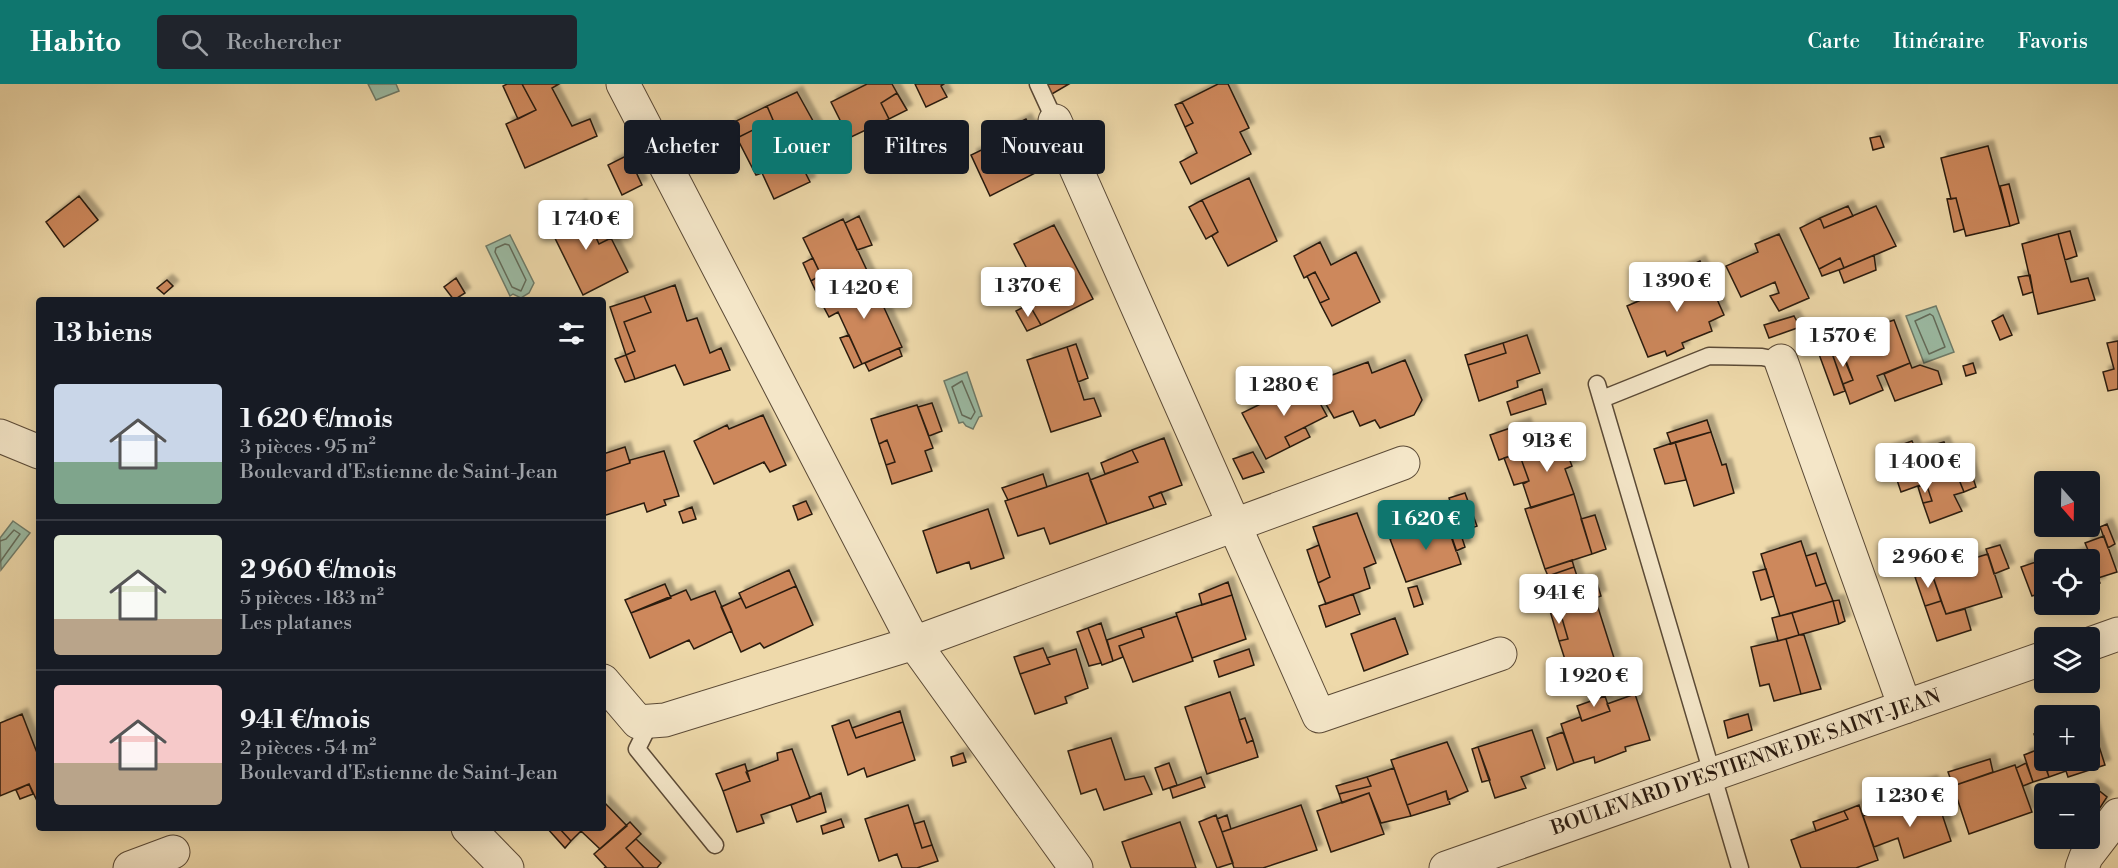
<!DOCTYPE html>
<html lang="fr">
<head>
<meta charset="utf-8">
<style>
	:root { --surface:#171b24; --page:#20242c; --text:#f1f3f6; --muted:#9ea1a6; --line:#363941; --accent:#0f766e }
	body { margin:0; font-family:"Libre Bodoni",serif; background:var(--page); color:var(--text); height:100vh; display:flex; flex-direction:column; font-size:22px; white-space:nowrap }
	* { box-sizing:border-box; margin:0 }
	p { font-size:20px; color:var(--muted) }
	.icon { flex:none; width:33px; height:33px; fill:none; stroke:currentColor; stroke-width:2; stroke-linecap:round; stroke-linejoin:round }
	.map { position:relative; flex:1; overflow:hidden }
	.details { position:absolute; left:36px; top:213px; width:570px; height:534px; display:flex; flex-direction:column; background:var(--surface); border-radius:6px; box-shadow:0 3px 15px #0003 }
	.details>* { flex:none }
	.hud { position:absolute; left:624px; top:36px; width:570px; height:54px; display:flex; gap:12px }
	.needle { width:39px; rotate:160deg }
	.controls { position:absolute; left:2034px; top:387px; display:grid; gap:12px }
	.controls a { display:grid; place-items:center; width:66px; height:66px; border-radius:6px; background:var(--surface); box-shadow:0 3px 15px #0003; font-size:30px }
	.price { position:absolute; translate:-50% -51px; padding:0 14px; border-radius:6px; background:#fff; color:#222; font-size:20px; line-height:39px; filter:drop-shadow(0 2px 3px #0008) }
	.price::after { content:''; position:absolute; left:50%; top:36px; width:18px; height:14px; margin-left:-9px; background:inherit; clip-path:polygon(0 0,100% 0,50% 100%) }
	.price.active { background:var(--accent); color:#fff }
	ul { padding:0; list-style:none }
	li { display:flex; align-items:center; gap:18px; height:150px; padding:0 18px }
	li+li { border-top:2px solid var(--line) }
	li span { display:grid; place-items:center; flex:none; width:168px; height:120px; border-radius:6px; color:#555 }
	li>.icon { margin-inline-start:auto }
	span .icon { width:72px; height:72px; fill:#fffc; stroke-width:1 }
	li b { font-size:26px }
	h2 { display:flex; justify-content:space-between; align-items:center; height:72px; padding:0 18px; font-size:26px }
	.chip { padding:0 21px; border-radius:6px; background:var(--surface); box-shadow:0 3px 15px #0003; font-size:21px; line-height:54px }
	.chip.active { background:var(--accent); color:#fff }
	header { display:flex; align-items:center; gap:36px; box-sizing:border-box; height:84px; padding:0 30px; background:var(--accent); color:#fff }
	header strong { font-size:28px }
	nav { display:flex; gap:33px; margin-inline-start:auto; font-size:21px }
	.search { width:420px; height:54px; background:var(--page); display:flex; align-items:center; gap:15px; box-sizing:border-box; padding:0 21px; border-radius:6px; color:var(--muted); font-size:22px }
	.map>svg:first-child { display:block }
	.water { fill:#9bbba4; stroke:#6e7b69; stroke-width:1.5 }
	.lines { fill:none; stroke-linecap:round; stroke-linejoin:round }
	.shore { stroke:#626b5a; stroke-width:1.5 }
	.building { fill:#cd885b; stroke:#2a1b10; stroke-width:1.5; filter:url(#shadow) }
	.service-casing { stroke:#5b4a36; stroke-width:19 }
	.minor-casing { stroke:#5b4a36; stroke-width:35 }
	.service { stroke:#f4e6c8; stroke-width:16 }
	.minor { stroke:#f4e6c8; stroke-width:33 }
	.labels { text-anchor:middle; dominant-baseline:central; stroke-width:4.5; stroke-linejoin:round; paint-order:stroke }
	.street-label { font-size:20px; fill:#2a1b10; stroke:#f4e6c8 }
</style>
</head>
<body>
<header>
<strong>Habito</strong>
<div class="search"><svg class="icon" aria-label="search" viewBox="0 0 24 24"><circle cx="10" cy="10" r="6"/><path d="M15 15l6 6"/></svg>Rechercher</div>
<nav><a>Carte</a><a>Itinéraire</a><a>Favoris</a></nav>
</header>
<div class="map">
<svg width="2118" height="784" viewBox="0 0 2118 784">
	<defs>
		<filter id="shadow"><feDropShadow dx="5.5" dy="-5.5" stdDeviation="1.5" flood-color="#0004"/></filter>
	</defs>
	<rect width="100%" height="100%" fill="#eed9aa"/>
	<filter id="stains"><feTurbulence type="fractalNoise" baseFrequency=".00333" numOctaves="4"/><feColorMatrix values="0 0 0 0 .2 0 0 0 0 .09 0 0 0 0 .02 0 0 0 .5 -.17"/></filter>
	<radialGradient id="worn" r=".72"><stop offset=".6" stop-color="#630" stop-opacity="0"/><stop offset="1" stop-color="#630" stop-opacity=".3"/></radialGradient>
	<path class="water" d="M368 0H396L399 7 376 16Z
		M510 151 534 199 529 209 521 214 513 210 510 212 486 162Z
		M1936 222 1954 268 1924 279 1906 232Z
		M967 288 982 332 979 333 973 345 966 342 963 338 959 339 944 297Z
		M13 437 30 449 1 486 0 454Z"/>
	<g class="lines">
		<path class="shore" d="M505 160 509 161 526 196 521 207 512 203 495 168 496 164Z
			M1930 230 1933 232 1945 263 1929 270 1915 237Z
			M962 297 975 328 971 335 962 331 952 303Z
			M0 457 6 455 14 446 20 450 0 478"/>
	</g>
	<path class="building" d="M507 0H522L536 26 518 35 503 2Z
		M522 0H559L552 4 572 42 590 35 597 52 525 84 506 40 536 26Z
		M867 0H892L897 9 881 19 889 35 849 54 831 18Z
		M915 0H944L941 2 947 13 926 23Z
		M1047 0H1069L1052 10Z
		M1218 0H1228L1249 44 1240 48 1251 70 1191 100 1180 78 1197 69 1185 43 1193 39 1182 18Z
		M797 8 823 55 795 68 810 98 774 115 762 89 756 91 737 54 773 36 767 22Z
		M897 9 907 26 889 35 881 19Z
		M1182 18 1193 39 1185 43 1175 21Z
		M767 22 773 36 737 54 730 40Z
		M1048 34 1065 66 1045 75 1049 82 990 112 971 71Z
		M1026 35 1030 43 1000 58 995 50Z
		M1880 52 1884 63 1873 66 1870 54Z
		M1988 62 2010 142 1966 152 1956 114 1951 115 1941 74Z
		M628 71 642 101 622 111 608 81Z
		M1249 94 1277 157 1228 182 1212 152 1218 148 1202 116Z
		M2009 100 2019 139 2010 142 2000 102Z
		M79 112 98 136 64 163 46 138Z
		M1956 114 1964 145 1954 148 1947 115Z
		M1202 116 1218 148 1206 155 1189 123Z
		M581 121 599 160 611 154 628 188 583 211 547 138Z
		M1848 122 1853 132 1824 144 1820 134Z
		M1876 122 1896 162 1844 184 1840 174 1819 185 1800 144 1820 134 1824 144Z
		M859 132 872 161 857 166 845 139Z
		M843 135 870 193 820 216 811 197 821 191 803 154Z
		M603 138 611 154 599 160 592 144Z
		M1054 141 1093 215 1041 241 1029 220 1042 214 1014 160Z
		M2070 147 2077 172 2065 176 2058 150Z
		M1779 150 1809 214 1779 227 1770 212 1779 209 1775 198 1741 213 1726 182 1758 168 1755 160Z
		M2058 150 2071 198 2088 194 2095 216 2038 230 2022 160Z
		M1320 158 1331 181 1356 168 1380 218 1332 242 1320 219 1329 215 1315 188 1304 194 1294 172Z
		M1874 171 1876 186 1844 199 1839 186Z
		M813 174 821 191 811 197 803 179Z
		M1840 174 1844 184 1822 192 1819 185Z
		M1700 177 1724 231 1709 238 1712 247 1682 259 1684 264 1667 272 1665 267 1648 273 1627 222 1685 197 1680 186Z
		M1315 188 1329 215 1320 219 1307 192Z
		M2030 191 2033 208 2023 211 2018 193Z
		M870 193 902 263 862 280 838 228 829 233 820 216Z
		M456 194 465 209 454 216 444 203Z
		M167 196 173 202 164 210 157 204Z
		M675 201 687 237 697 234 710 269 721 264 730 286 684 301 675 281 635 295 626 271 635 267 624 238 651 228 644 212Z
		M644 212 651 228 624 238 635 267 626 271 610 223Z
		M1029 220 1041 241 1027 247 1016 227Z
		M2003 231 2012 251 2000 256 1992 237Z
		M1794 232 1800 243 1769 254 1764 241Z
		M1894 236 1910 279 1877 292 1883 306 1850 320 1843 300 1853 296 1838 255Z
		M849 251 862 280 854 284 840 254Z
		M1527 251 1540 289 1517 297 1518 303 1479 317 1468 281 1506 269 1503 259Z
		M1838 255 1841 268 1833 272 1845 307 1834 311 1816 262Z
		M2118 257V305L2108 307 2103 288 2114 285 2107 259Z
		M1503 259 1506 269 1468 281 1465 271Z
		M1076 260 1088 294 1078 298 1067 263Z
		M1067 263 1084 316 1094 314 1101 332 1051 348 1027 276Z
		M899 264 902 272 869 287 865 279Z
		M1841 268 1853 296 1843 300 1833 272Z
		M626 271 635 295 625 298 615 275Z
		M1405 276 1422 316 1414 331 1380 344 1375 336 1360 342 1353 327 1334 334 1313 298 1368 278 1372 289Z
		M1910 279 1912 284 1920 281 1938 287 1942 300 1895 317 1884 290Z
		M1973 279 1976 289 1966 292 1963 282Z
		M1305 292 1327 332 1285 353 1290 363 1266 375 1242 329 1293 304 1290 299Z
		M1288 294 1293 304 1269 316 1265 306Z
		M1542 305 1546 320 1511 331 1507 318Z
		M932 319 942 347 929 352 918 323Z
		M917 321 933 364 925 367 932 387 892 400 886 381 895 378 887 356 879 360 871 335Z
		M763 331 786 381 770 388 764 378 714 400 694 357 727 341 729 345Z
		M1707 336 1711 348 1671 360 1667 349Z
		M1525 339 1534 364 1499 376 1490 351Z
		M1305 343 1310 353 1290 363 1285 353Z
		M1711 348 1722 381 1726 380 1734 409 1694 422 1675 358Z
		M1164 354 1182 401 1149 413 1154 424 1107 440 1090 396 1138 378 1132 366Z
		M1561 354 1572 382 1565 385 1574 410 1531 424 1523 400 1529 397 1519 369Z
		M887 356 895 378 886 381 879 360Z
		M1912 357 1916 366 1944 358 1964 408 1954 411 1962 427 1930 439 1923 419 1932 417 1926 399 1901 408 1887 366Z
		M1675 358 1686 396 1665 400 1654 365Z
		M625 363 630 379 603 388V370Z
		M1132 366 1138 378 1105 390 1101 379Z
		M664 367 679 412 664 416 666 421 647 428 644 419 603 432V388L630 379V376Z
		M1253 368 1264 388 1243 395 1233 375Z
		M1519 369 1529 397 1514 401 1504 374Z
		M1965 370 1976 403 1964 408 1951 376Z
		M1088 389 1107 440 1050 460 1044 444 1018 452 1005 417Z
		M1043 390 1047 403 1008 416 1002 404Z
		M1926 399 1932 417 1923 419 1918 403Z
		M1161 408 1166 420 1154 424 1149 413Z
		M1465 409 1477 442 1460 448 1449 414Z
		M1574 410 1592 470 1545 485 1525 425Z
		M806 417 812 430 798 436 793 422Z
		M1451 420 1465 463 1456 467 1441 423Z
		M692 423 696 435 683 439 679 428Z
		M1441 423 1446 436 1415 447 1410 433Z
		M988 425 1004 474 971 485 969 478 937 489 923 447Z
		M1357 429 1376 479 1364 484 1370 504 1326 520 1318 499 1330 493 1313 443Z
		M1595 431 1606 465 1592 470 1581 435Z
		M1446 436 1461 480 1406 498 1390 455Z
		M2107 440 2115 460 2108 464 2100 443Z
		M2104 452 2117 488 2098 494 2100 499 2090 502V476H2061L2088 466 2085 459Z
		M1801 457 1816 502 1826 499 1833 517 1780 532 1761 470Z
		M1319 461 1330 493 1318 499 1307 466Z
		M2000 461 2009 484 1994 490 1986 465Z
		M1816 469 1826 499 1816 502 1806 472Z
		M1988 470 2002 513 1946 530 1931 487Z
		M2045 475 2044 508 2032 512 2021 483Z
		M1572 476 1574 483 1548 492 1545 485Z
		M1574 483 1579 498 1553 507 1548 492Z
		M1766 485 1774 512 1761 516 1753 488Z
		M789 486 796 502 746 524 739 509Z
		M1931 487 1941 517 1925 522 1915 493Z
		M1595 492 1601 512 1595 514 1615 577 1570 591 1559 557 1568 555 1559 524 1564 523 1557 506Z
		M1228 498 1232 511 1202 521 1199 510Z
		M665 500 671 514 631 529 625 516Z
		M796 502 813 541 764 564 760 559 741 568 721 523 741 514 746 524Z
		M1417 502 1423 520 1414 523 1408 504Z
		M686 506 691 516 715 507 732 547 694 565 689 556 650 574 631 529Z
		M1353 510 1360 530 1326 543 1319 522Z
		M1232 511 1246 555 1192 574 1176 529Z
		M1839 516 1845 537 1839 540 1833 517Z
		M1833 517 1839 540 1799 551 1792 529Z
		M1941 517 1946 530 1965 525 1971 546 1937 557 1925 522Z
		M1559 524 1568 555 1559 557 1550 527Z
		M1792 529 1799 551 1778 557 1772 534Z
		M1177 532 1193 577 1133 598 1119 562 1144 553 1141 544Z
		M1395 534 1408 570 1364 587 1351 550Z
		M1101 539 1113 577 1102 581 1088 544Z
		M1088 544 1101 579 1089 582 1077 548Z
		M1141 544 1144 553 1119 562 1123 573 1113 577 1107 556Z
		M1799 551H1804L1821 605 1801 610 1786 555Z
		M1786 555 1801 610 1774 617 1769 600 1760 602 1751 563Z
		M1043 564 1050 580 1020 590 1014 573Z
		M1076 565 1088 604 1065 613 1067 619 1035 630 1020 590 1050 580 1047 574Z
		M1249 565 1254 581 1219 593 1214 577Z
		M1230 608 1247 659 1253 656 1258 673 1207 690 1185 623Z
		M1635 610 1650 656 1625 663 1626 667 1595 679 1594 673 1574 679 1561 640 1580 633 1582 637 1610 627 1607 620Z
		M1605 612 1610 627 1582 637 1577 622Z
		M900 627 903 638 856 654 852 644Z
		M22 630 39 674 38 719 29 700 0 712V639Z
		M1748 630 1752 646 1728 654 1724 637Z
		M1245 634 1253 656 1247 659 1239 636Z
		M849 636 856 654 903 638 915 676 867 693 864 684 848 691 832 642Z
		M2092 640 2105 681 2068 693 2064 681 2047 687 2034 650 2044 646V676H2090V641Z
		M1532 646 1545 684 1521 693 1526 704 1495 714 1478 663Z
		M1563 648 1574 679 1557 686 1547 654Z
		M1111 654 1125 696 1144 692 1152 710 1104 726 1096 705 1081 710 1068 667Z
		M1447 658 1468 707 1448 716 1446 707 1407 721 1391 676Z
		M1478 663 1490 696 1482 698 1472 665Z
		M792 665 810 714 761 731 764 739 737 748 723 707 750 697 746 688 778 676 777 669Z
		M2039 665 2049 693 2033 698 2024 671Z
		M963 669 966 678 953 682 951 673Z
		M1990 675 1993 688 1953 702 1948 688Z
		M1169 679 1177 701 1163 706 1155 684Z
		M2026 679 2033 698 2023 702 2016 684Z
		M745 680 750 697 723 707 716 690Z
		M2015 681 2032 728 1969 750 1953 702Z
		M2064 681 2066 687 2049 693 2047 687Z
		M1394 684 1411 732 1381 739 1369 709 1342 719 1339 710 1371 702 1367 693Z
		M1201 693 1205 703 1173 714 1170 704Z
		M1367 693 1371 702 1339 710 1336 702Z
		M1932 697 1937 715 1916 721 1910 703Z
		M29 700 33 710 20 715 16 706Z
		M2092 701 2107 713 2096 730 2090 725V710H2087Z
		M1446 707 1450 720 1411 732 1407 721Z
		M821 709 826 728 797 738 791 721Z
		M1369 709 1384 750 1331 768 1317 727Z
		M1937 715 1951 757 1904 774 1898 754 1874 763 1863 732 1886 724 1889 731Z
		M603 717 627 742 600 765 581 747 571 757 559 744H603Z
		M908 721 922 764 932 761 938 777 917 784H902L897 770 879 777 865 735Z
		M1301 721 1317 766 1263 784H1234L1222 748Z
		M1859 721 1878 776 1856 784H1801L1791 756 1848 735 1844 727Z
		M1844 727 1848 735 1816 747 1813 738Z
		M1216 731 1233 779 1217 784 1199 738Z
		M1227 731 1231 745 1222 748 1217 735Z
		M841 735 844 743 823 750 821 742Z
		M924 737 932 761 922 764 914 740Z
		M630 738 641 750 626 764 644 784H604L606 783 594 770Z
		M1180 738 1196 784H1131L1122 758Z
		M547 744H559L571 757 565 764Z
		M636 755 661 779 657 784H644L626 764Z"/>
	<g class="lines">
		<defs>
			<path id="service" d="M1038 0 1055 37
				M1597 300 1740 784
				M1602 315 1709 272 1762 273 1781 277
				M651 637 637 665 715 761"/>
			<path id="minor" d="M623 0 914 559 1076 784
				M1055 37 1319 632 1500 570
				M1781 277 1905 623
				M0 352 39 368
				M2090 560 2118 550
				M603 597 638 638 665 636 914 559 1403 379
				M468 744 507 784
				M130 784 173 768
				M1446 784 2044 574
				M2082 784 2086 773 2118 731"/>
		</defs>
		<use href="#service" class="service-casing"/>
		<use href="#minor" class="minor-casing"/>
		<use href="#service" class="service"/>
		<use href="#minor" class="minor"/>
	</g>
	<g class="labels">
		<g class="street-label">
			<text transform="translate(1746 679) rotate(-19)">BOULEVARD D'ESTIENNE DE SAINT-JEAN</text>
		</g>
	</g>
	<rect width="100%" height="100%" filter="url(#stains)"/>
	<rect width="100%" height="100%" fill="url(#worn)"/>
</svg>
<div class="controls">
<a><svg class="needle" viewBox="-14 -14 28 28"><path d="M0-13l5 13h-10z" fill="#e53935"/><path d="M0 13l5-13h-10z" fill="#9ea1a6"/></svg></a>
<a><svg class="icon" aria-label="locate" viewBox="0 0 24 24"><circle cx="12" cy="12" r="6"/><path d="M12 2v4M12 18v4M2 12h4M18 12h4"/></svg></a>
<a><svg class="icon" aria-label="layers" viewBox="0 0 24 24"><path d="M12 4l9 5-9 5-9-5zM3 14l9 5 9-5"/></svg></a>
<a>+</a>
<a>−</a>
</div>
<b class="price" style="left:586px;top:167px">1 740 €</b>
<b class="price" style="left:1677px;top:229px">1 390 €</b>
<b class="price" style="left:1028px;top:234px">1 370 €</b>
<b class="price" style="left:864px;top:236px">1 420 €</b>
<b class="price" style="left:1843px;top:284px">1 570 €</b>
<b class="price" style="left:1284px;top:333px">1 280 €</b>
<b class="price" style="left:1547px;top:389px">913 €</b>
<b class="price" style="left:1925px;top:410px">1 400 €</b>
<b class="price active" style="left:1426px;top:467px">1 620 €</b>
<b class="price" style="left:1928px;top:505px">2 960 €</b>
<b class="price" style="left:1559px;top:541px">941 €</b>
<b class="price" style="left:1594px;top:624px">1 920 €</b>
<b class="price" style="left:1910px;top:744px">1 230 €</b>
<div class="hud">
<a class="chip">Acheter</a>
<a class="chip active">Louer</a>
<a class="chip">Filtres</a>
<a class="chip">Nouveau</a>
</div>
<section class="details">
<h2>13 biens<svg class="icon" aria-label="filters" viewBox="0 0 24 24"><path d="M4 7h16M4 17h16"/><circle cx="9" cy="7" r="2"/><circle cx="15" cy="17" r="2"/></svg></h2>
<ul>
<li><span style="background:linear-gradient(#c9d6e8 65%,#7fa58c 0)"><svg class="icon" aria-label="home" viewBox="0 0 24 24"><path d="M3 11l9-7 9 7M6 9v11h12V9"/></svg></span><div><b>1 620 €/mois</b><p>3 pièces · 95 m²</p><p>Boulevard d'Estienne de Saint-Jean</p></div></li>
<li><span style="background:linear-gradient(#dfe7d0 70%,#b9a48a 0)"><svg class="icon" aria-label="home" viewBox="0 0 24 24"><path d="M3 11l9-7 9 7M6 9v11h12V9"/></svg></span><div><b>2 960 €/mois</b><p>5 pièces · 183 m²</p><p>Les platanes</p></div></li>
<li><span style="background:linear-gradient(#f6c9c9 65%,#b9a48a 0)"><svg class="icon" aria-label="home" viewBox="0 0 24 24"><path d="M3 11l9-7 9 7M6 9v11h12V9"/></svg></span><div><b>941 €/mois</b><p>2 pièces · 54 m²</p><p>Boulevard d'Estienne de Saint-Jean</p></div></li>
</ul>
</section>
</div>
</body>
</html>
